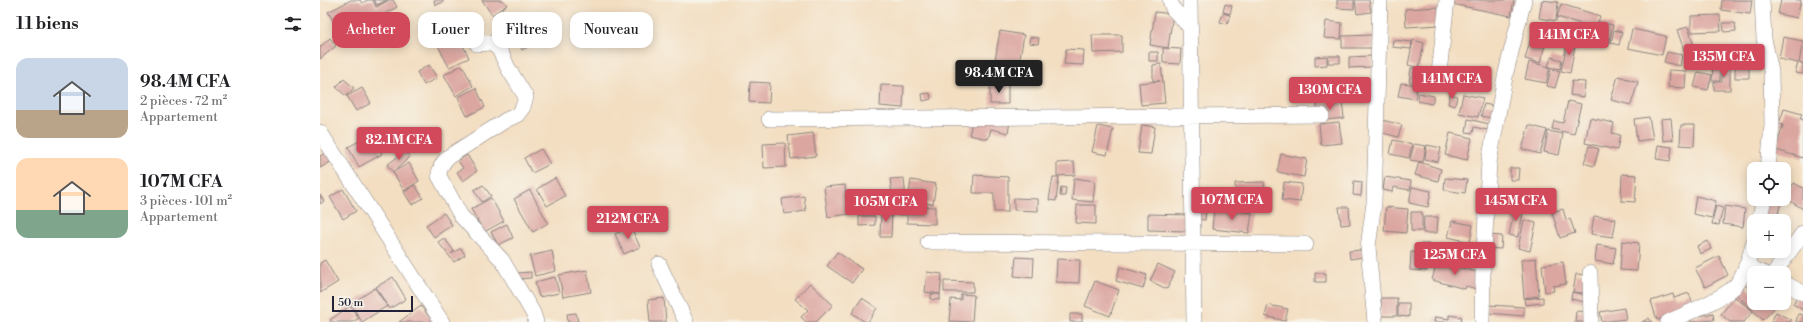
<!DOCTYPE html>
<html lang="fr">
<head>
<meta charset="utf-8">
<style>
	:root { --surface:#fff; --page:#f2f2f2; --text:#202124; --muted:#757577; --accent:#d1495b }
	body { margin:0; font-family:"Libre Bodoni",serif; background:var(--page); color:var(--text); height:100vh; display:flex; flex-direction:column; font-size:15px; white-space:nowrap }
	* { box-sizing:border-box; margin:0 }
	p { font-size:13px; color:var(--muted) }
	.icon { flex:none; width:22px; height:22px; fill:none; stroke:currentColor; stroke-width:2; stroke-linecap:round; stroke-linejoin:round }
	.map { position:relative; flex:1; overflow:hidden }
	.details { display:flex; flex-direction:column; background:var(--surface); width:320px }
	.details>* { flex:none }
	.guide { position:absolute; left:12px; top:12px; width:380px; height:36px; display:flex; gap:8px }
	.controls { position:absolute; left:1427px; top:162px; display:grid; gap:8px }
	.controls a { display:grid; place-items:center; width:44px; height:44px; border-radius:8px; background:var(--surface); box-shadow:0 2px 10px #0003; font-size:20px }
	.scale { position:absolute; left:12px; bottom:10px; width:81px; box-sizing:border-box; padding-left:4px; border:2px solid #22223b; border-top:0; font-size:11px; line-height:14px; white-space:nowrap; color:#22223b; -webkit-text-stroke:3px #f7f3e8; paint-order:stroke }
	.price { position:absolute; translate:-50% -34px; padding:0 9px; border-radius:4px; background:var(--accent); color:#fff; font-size:13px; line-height:26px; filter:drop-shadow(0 1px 2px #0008) }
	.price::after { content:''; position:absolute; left:50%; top:24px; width:12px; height:9px; margin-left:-6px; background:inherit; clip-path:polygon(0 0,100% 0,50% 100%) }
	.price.on { background:#222; color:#fff }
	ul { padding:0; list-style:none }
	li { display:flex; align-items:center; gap:12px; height:100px; padding:0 16px }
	li span { display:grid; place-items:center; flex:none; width:112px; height:80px; border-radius:12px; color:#555 }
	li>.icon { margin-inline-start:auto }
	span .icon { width:48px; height:48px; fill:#fffc; stroke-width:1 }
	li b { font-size:17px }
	h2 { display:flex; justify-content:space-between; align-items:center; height:48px; padding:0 16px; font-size:17px }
	.chip { padding:0 14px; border-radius:12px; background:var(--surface); box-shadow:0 2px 10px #0003; font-size:14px; line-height:36px }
	.chip.on { background:var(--accent); color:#fff }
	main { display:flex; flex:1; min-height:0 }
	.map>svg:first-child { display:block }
	.building { fill:#dba6a0 }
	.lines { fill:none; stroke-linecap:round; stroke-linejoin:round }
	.minor-casing { stroke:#8a807e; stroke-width:16 }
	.minor { stroke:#fff; stroke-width:15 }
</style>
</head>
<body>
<main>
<section class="details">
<h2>11 biens<svg class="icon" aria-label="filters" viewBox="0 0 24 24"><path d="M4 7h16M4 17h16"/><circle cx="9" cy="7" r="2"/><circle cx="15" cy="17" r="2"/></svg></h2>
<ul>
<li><span style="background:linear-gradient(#c9d6e8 65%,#b9a48a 0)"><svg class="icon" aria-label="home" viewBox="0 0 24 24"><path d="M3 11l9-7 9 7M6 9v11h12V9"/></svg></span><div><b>98.4M CFA</b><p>2 pièces · 72 m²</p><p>Appartement</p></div></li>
<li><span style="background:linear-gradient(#ffd9b3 65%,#7fa58c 0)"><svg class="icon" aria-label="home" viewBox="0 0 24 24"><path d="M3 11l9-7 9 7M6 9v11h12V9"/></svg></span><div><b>107M CFA</b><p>3 pièces · 101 m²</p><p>Appartement</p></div></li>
</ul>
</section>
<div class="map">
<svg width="1483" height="322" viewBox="0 0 1483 322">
	<rect width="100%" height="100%" fill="#f7f3e8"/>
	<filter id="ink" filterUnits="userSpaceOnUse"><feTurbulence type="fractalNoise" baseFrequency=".025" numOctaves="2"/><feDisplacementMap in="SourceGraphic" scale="8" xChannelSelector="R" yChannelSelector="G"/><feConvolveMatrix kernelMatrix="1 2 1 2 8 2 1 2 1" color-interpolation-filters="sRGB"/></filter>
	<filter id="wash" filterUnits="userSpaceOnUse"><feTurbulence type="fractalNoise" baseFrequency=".012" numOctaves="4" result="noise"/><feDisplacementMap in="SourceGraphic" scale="16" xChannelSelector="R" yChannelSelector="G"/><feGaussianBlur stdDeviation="0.9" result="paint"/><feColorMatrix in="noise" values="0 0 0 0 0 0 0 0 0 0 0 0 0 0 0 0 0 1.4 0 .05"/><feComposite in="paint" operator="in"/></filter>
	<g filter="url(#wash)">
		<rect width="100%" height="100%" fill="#f3dec1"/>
		<g id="blocks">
			<path class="building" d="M31 0H40L42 3 48 0H53L56 7 69 0H73L77 7 50 22 45 13 17 27 8 12Z
				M54 0H67L57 5Z
				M114 0H123V2L115 5Z
				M162 0H183L187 5 172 15Z
				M1017 0H1034V9L1017 8Z
				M1035 0H1049L1051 12 1037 14Z
				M1133 0H1194L1191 16 1132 4Z
				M1222 0 1238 2 1236 21 1219 18Z
				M1402 0H1432L1430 14 1401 10Z
				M1461 0H1481L1477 18 1458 14Z
				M905 4 912 6 910 14 903 12Z
				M1241 4 1280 16 1276 28 1237 17Z
				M1118 7 1119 25 1086 27 1085 9Z
				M835 12 853 14 848 48 830 45Z
				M903 13 910 15 907 24 900 22Z
				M1400 15 1401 31 1371 32V16Z
				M270 17 280 33 290 28 295 38 277 46 273 37 263 43 253 28Z
				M1006 21 1022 23 1021 39 1004 38Z
				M132 22 149 58 129 67 111 32Z
				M219 22 227 37 202 50 194 35Z
				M1278 22 1293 25 1289 45 1274 42Z
				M1403 23H1415L1416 31 1404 32Z
				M1368 27 1374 46 1364 50 1357 30Z
				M1312 29 1346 36 1342 55 1308 48Z
				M1294 30 1302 32 1299 45 1291 43Z
				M680 31 704 35 697 76 673 72Z
				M1212 34 1227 38 1220 63 1205 59Z
				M772 35H802V52L773 53Z
				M1053 35V48H1022V36Z
				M710 37 719 38 718 44 709 43Z
				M1463 37 1483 41 1479 63 1483 64V74L1475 73 1478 63 1459 59Z
				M10 38 16 46 0 59V47Z
				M1248 39 1256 41 1250 73 1241 71Z
				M1073 40 1092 42 1091 49 1072 47Z
				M1093 40 1104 43 1099 68 1088 65Z
				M843 48 861 49 860 64 843 63Z
				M746 49 764 50 763 65 744 64Z
				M829 52H838V61H829Z
				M1347 52 1362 55 1360 66 1344 62Z
				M1007 56V65L995 66V57Z
				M1008 56H1020V63H1008Z
				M1051 56 1052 67 1029 68V57Z
				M1231 57 1242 60 1240 69 1228 67Z
				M1209 62 1230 67 1226 83 1205 79Z
				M1393 62H1400V81H1392Z
				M1402 62H1410V90H1394V82H1402Z
				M841 64 845 103 821 105 819 83 840 81H833V65Z
				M109 65 117 78 104 85 97 72Z
				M142 65 153 86 136 96 124 75Z
				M1415 66H1429V78H1415Z
				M1091 68 1100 69 1099 83 1089 82Z
				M1231 69 1240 71 1235 88 1227 86Z
				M1349 70 1366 71 1365 88 1348 87Z
				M1378 72 1392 75 1388 90 1374 87Z
				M1298 76 1318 82 1311 105 1291 100Z
				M24 79 34 88 26 96 16 87Z
				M1252 81 1265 82 1264 97 1250 95Z
				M430 82 450 83 449 103 429 102Z
				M1020 82 1021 94 1002 96 1001 85Z
				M670 83H688V104H670Z
				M1081 83 1098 85 1095 99 1078 96Z
				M561 85 584 86 583 108 560 106Z
				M42 88 51 103 36 111 27 96Z
				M156 88 165 107 147 116 138 97Z
				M610 93 611 99 603 101 602 94Z
				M1098 93 1114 96 1112 104 1097 101Z
				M1130 94 1137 96 1135 106 1128 104Z
				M1143 94 1163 98 1158 117 1139 113Z
				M1248 101 1261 104 1254 134 1232 129 1234 121 1243 123Z
				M1022 102 1024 118 998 121 997 104Z
				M1164 104 1174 106 1171 118 1161 116Z
				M1464 109 1482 114 1480 119H1483V158L1456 150 1463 125 1459 124Z
				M1329 117 1333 139 1317 141 1314 119Z
				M1270 118 1294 123 1292 133 1300 135 1297 150 1265 143Z
				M1351 118 1353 140 1343 141 1341 119Z
				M653 119 690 121 688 133 671 129 668 139 649 135Z
				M1148 119 1169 124 1167 130 1154 127 1153 133 1146 132Z
				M1062 120 1082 125 1078 137 1059 132Z
				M1019 122 1022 143 1001 145 999 124Z
				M822 125 835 127 831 154 818 153Z
				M1209 125 1227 130 1220 154 1202 149Z
				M1361 125H1375L1374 146 1360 145Z
				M778 126 793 129 787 155 772 152Z
				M1228 131 1243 134 1239 155 1224 152Z
				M493 133 496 156 471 159 468 136Z
				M1130 133 1152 138 1147 160 1125 155Z
				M51 135 62 154 39 167 28 147Z
				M1073 140 1092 144 1089 158 1070 154Z
				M465 143 466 167 444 168 443 144Z
				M1094 144 1106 146 1103 162 1090 160Z
				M1107 145 1121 148 1118 162 1105 159Z
				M1338 145 1352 147 1350 161 1336 159Z
				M1269 146 1279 149 1274 166 1264 163Z
				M221 149 230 164 212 173 204 158Z
				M85 151 90 157 73 172 67 165Z
				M7 152 12 161 0 168V156Z
				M961 154 987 159 984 177 957 172Z
				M147 155 157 171 143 181 137 172 143 168 138 161Z
				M754 162 755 175 737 176V163Z
				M1099 162 1121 169 1118 181 1095 175Z
				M89 163 99 181 84 191 73 172Z
				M1190 168H1199L1198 180H1190Z
				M1302 174 1317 175 1315 202 1301 201Z
				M654 175 688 177V212H674V193H653Z
				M733 177H739L736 201 729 200Z
				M1065 177 1091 181 1090 190 1073 187 1072 192 1063 190Z
				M235 178 245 196 227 206 217 189Z
				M584 178 586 200 573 201 570 179Z
				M754 178 775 181 773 202 752 200Z
				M1125 178 1147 180 1145 193 1124 190Z
				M591 180 616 184 613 204 588 201Z
				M1034 181 1042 182 1041 196 1033 195Z
				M944 182 945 194H931V207L916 208 915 183Z
				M964 182 982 184 980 202 962 200Z
				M1474 183 1483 188V209L1465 198Z
				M95 185 103 198 92 205 84 192Z
				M163 185 171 196 162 202 154 190Z
				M525 185 526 199 536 198 538 213 508 217 504 187Z
				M741 187 746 188 745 196H740Z
				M1092 187 1111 191 1108 207 1089 203Z
				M23 189 36 211 23 219 10 197Z
				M210 190 228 223 213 232 194 199Z
				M0 195 4 201 0 204Z
				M484 196 486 211 464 214 462 199Z
				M1376 196 1396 201 1392 218 1373 214Z
				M171 198 184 221 164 232 151 209Z
				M694 198 718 199V211L694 210Z
				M1186 198 1192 200 1187 213 1181 211Z
				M1448 199H1462L1456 221H1442Z
				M757 205H776V224L756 223Z
				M587 206 615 207V224L587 223Z
				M1396 206 1403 208 1399 225 1392 224Z
				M1405 206 1425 209 1423 227 1403 224Z
				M1019 207H1029L1030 224 1021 225Z
				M1066 207 1088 209 1086 233 1064 231Z
				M1195 207 1204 209 1198 237 1189 235Z
				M574 208H586V215H574Z
				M894 208 932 213 929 233 892 229Z
				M561 209 572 210 571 237H560Z
				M877 209 886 211 885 220 876 219Z
				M1243 209 1246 220 1250 219 1255 233 1240 238 1232 212Z
				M1091 212H1102V231H1091Z
				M124 213 132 225 114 237 106 225Z
				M828 214 868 215V231L828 230Z
				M539 216H555V225L539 226Z
				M1274 216 1296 219 1293 237 1271 234Z
				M1104 217H1118L1117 233H1103Z
				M1204 220 1216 223 1210 251 1198 248Z
				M1132 221 1153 225 1150 242 1128 237Z
				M187 224 193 238 178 245 171 232Z
				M311 227 320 247 304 254 295 234Z
				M1169 235 1182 236 1181 249 1168 248Z
				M124 238 134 251 131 254 141 248 145 255 134 262 118 242Z
				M1302 241 1319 243 1317 271 1300 270Z
				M1388 241 1391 249 1380 254 1377 246Z
				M1100 244H1109L1107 271 1090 270 1091 252H1100Z
				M1277 245 1296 248 1293 264 1275 261Z
				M1042 250 1043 257 1030 259 1029 251Z
				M232 251 236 271 215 276 210 256Z
				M517 252 542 269 532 283 507 266Z
				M1399 256 1408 275 1385 287 1375 268Z
				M696 257 714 258 713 278 694 276Z
				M1216 258 1219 296 1204 298 1201 260Z
				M737 259 760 260 759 283 736 282Z
				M5 260 18 282 0 293V263Z
				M1117 261 1160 273 1156 289 1146 286 1145 289 1112 280Z
				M1243 262 1246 284 1233 286 1234 291 1225 292 1222 265Z
				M838 264 855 272 847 289 830 281Z
				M800 267 827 275 823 289 796 281Z
				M267 270 271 292 243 297 239 275Z
				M211 272V278L197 279V273Z
				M607 272 622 274 620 294 605 292Z
				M995 273H1006V282H995Z
				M1256 274 1267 275 1263 293 1253 292Z
				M73 277 86 299 69 309 56 287Z
				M235 277 239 293 219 297 215 282Z
				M624 281 653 282V292H624Z
				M775 281 799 290 790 316 765 306Z
				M490 283 513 305 496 322H486L481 317 488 310 475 299Z
				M1425 285 1434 294V303H1459L1443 320 1416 294Z
				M55 288 67 306 42 322 31 304Z
				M1252 292 1265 295 1264 302 1251 299Z
				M1369 293 1374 308 1337 320 1331 301 1353 294 1354 298Z
				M611 294H620V300L611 299Z
				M641 294 654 295 652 322 629 321 631 299 641 300Z
				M1478 295 1483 298V310L1473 304Z
				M1223 297V303L1205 305 1204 299Z
				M1415 297 1433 311 1424 322H1410L1401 314Z
				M344 298 346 322H330L328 300Z
				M542 298 557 308 548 322H545L532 313Z
				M1061 298H1077V316H1061Z
				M1078 303H1089V317L1078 316Z
				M948 305 968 309 965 321 945 316Z
				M1168 305 1204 307V316L1167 313Z
				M30 306 39 318 33 322H11L10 320Z
				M101 306 113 322H79Z
				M1304 308 1306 319 1282 322 1280 312Z
				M1256 311 1268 312 1267 322H1255Z
				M1456 312 1471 320 1470 322H1451Z
				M256 313 258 322H248L247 314Z
				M1393 313 1394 320 1371 322 1370 318Z
				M750 314H762V322H750Z
				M1478 314 1483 315V322H1476Z
				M1129 315 1142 317 1141 322H1114L1115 317 1129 319Z
				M1329 318 1332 322H1322Z"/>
		</g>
	</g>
	<g filter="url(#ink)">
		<use href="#blocks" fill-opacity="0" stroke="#8a807e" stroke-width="1"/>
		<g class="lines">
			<defs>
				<path id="minor" d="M850 0 853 9 871 28
					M870 0 874 322
					M1442 0 1444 39 1451 71 1452 125 1448 169
					M157 44 171 43 179 49 188 68 206 97 203 107 197 115 186 120 128 157C122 163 119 168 119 176L141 216 182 260 213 313 216 322
					M1118 82 1127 0
					M449 119 1002 115
					M0 132 122 322
					M1439 221 1444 199
					M608 242 986 244
					M339 264 366 322
					M1426 266 1443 273
					M1270 273 1271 322
					M1454 273 1483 233
					M1464 283 1483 293
					M1055 322 1048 247 1054 203 1060 0
					M1162 322 1163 270 1169 162 1186 72 1204 0
					M1348 322C1365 314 1406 298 1417 284 1426 272 1430 255 1434 241"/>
			</defs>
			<use href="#minor" class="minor-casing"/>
			<use href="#minor" class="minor"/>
		</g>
	</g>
</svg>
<div class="controls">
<a><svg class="icon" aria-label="locate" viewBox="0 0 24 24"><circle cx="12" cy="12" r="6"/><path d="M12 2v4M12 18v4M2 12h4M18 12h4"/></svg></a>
<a>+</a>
<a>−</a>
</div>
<div class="scale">50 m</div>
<b class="price" style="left:1249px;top:56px">141M CFA</b>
<b class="price" style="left:1404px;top:78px">135M CFA</b>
<b class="price on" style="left:679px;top:94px">98.4M CFA</b>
<b class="price" style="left:1132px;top:100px">141M CFA</b>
<b class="price" style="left:1010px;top:111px">130M CFA</b>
<b class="price" style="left:79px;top:161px">82.1M CFA</b>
<b class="price" style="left:912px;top:221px">107M CFA</b>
<b class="price" style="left:1196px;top:222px">145M CFA</b>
<b class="price" style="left:566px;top:223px">105M CFA</b>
<b class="price" style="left:308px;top:240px">212M CFA</b>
<b class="price" style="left:1135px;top:276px">125M CFA</b>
<div class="guide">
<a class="chip on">Acheter</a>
<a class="chip">Louer</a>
<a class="chip">Filtres</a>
<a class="chip">Nouveau</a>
</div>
</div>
</main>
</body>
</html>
